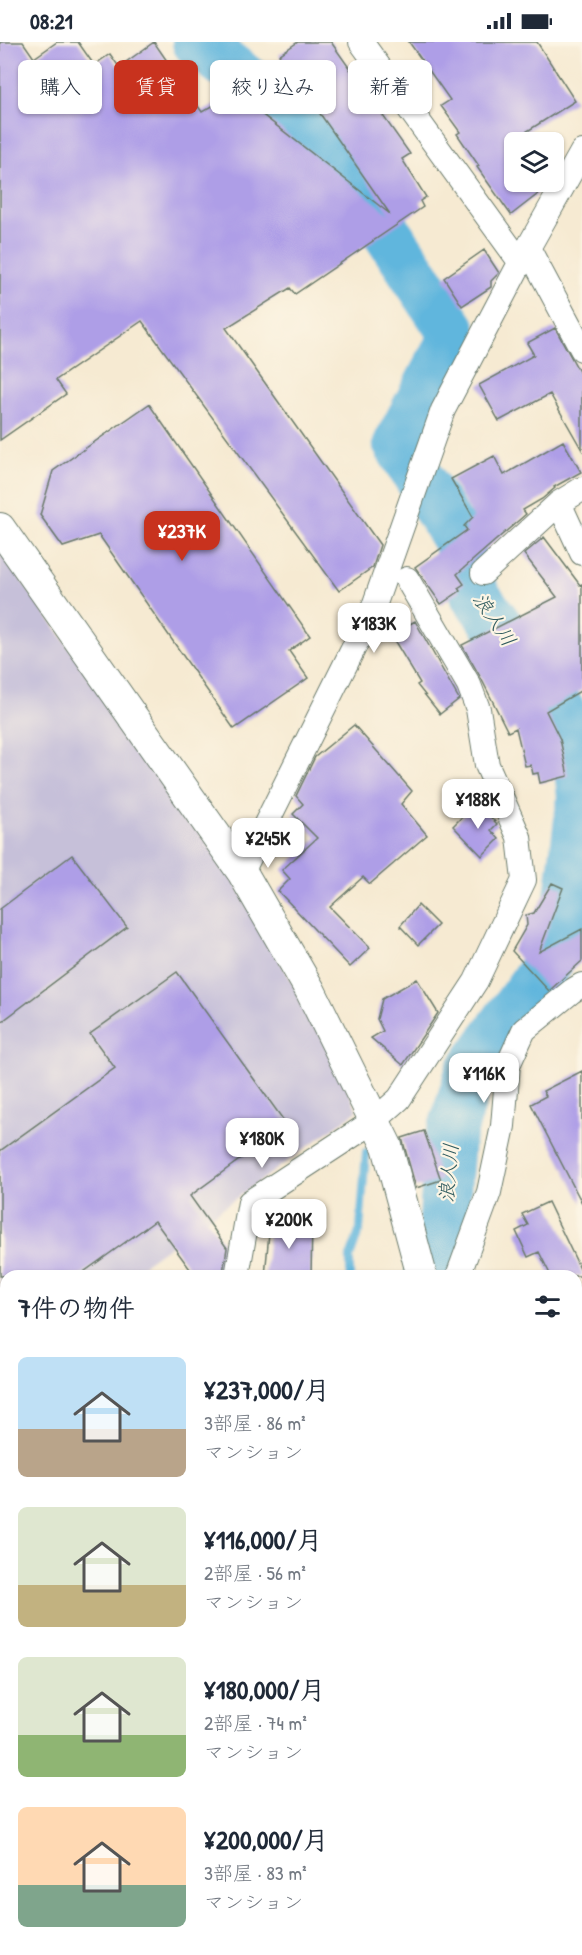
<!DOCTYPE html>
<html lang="ja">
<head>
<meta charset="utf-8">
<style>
	:root { --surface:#fff; --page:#f6f6f7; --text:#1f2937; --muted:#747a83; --accent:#c8321e }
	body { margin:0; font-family:"Patrick Hand","Klee One",sans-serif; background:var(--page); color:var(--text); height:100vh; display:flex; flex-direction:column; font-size:22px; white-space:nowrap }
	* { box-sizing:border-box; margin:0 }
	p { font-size:20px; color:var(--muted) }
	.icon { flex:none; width:33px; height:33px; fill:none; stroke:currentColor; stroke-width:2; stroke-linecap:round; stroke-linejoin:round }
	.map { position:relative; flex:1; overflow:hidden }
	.details { position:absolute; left:0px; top:1228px; width:582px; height:686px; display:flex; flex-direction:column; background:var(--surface); border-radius:18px 18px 0 0; box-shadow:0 2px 4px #0004 }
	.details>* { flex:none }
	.hud { position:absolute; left:18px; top:18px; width:546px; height:54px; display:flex; gap:12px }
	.fabs { position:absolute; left:504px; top:90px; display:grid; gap:12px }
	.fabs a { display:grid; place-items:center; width:60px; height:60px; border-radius:9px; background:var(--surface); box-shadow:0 2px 4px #0004; font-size:30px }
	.price { position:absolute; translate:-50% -51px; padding:0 14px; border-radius:12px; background:#fff; color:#222; font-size:20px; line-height:39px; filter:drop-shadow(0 2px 3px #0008) }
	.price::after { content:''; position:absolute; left:50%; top:36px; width:18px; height:14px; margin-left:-9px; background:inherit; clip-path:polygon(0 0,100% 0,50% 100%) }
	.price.active { background:var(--accent); color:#fff }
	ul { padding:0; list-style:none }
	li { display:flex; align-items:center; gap:18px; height:150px; padding:0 18px }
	li span { display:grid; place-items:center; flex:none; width:168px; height:120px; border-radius:9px; color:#555 }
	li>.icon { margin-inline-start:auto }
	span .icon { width:72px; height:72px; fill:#fffc; stroke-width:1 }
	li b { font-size:26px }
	h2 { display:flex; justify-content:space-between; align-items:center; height:72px; padding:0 18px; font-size:26px }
	.chip { padding:0 21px; border-radius:9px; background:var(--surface); box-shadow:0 2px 4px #0004; font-size:21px; line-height:54px }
	.chip.active { background:var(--accent); color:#fff }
	.status { display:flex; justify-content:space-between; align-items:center; height:42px; padding:0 30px; background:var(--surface); direction:ltr }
	.status svg { height:16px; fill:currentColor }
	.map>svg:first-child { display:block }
	.industrial { fill:#c6c0d9 }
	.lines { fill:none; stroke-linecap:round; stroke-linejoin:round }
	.stream { stroke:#60b6dd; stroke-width:8 }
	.river { stroke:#60b6dd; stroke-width:50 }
	.building { fill:#ae9ee7 }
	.minor-casing { stroke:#6a7a6b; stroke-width:26 }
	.tertiary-casing { stroke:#6a7a6b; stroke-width:32 }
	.trunk-casing { stroke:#6a7a6b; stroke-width:35 }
	.minor { stroke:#fff; stroke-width:24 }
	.tertiary { stroke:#fff; stroke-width:30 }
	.trunk { stroke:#f9bf6d; stroke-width:33 }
	.labels { text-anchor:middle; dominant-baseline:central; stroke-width:4.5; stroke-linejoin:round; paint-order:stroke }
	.water-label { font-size:20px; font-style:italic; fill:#2f5b5e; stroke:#fcf5e5 }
</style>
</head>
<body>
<div class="status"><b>08:21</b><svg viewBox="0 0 49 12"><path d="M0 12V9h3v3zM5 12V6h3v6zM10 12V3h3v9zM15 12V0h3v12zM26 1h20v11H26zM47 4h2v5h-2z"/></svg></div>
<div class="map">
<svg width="582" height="1913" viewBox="0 0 582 1913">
	<rect width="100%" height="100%" fill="#fcf5e5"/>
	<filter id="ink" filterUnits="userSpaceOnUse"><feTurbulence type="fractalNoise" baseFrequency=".0167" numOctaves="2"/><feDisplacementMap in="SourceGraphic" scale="12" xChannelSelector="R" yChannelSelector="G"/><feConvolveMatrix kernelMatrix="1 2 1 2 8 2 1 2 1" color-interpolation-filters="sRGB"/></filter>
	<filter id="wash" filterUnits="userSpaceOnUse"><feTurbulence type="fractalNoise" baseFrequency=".008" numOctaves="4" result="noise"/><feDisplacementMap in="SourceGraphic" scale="24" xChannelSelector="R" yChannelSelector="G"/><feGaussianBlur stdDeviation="1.35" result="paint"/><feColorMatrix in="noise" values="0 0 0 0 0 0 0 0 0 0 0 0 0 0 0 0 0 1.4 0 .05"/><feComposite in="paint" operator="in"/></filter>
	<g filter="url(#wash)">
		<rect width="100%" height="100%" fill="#f6ead2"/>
		<path class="industrial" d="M0 508 231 833 336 1017 357 1069 128 1234H6V1323L0 1327Z"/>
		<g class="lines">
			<path class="stream" d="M350 1234V1215L360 1187 366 1110"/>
			<path class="river" d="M197 0 286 69 333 108 451 288 450 302 398 402 456 496 475 553 558 665 576 700 582 755 567 870 548 921 470 1030 450 1097 443 1189 429 1234"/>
		</g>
		<g id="blocks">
			<path class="building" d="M0 0H23L34 16 57 0H78L94 23 110 12 119 25 154 0 202 70 232 53 240 62 246 60 390 172 279 13 298 0H331L410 112 402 117 426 155 420 159 423 165 295 252 290 246 226 286 380 503 373 525 339 549 142 279 56 338 66 352 0 398Z
				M409 0H537L575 59 510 100 514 106V140H539L542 142 535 147 538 152 511 173 484 135 477 125 479 124 457 92 460 90 441 64 450 58Z
				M484 208 499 231 491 239V245L462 264 444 236Z
				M555 286 582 335V408L550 352 499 379 479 343 534 313 527 301Z
				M149 362 310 594 289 609 308 636 234 687 99 493 63 505 40 473 53 429Z
				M563 399 581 430 554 445 555 446 542 457 523 468 526 472 457 532 464 542 458 546 460 549 441 562 415 525 467 488 464 484 473 475 451 437 494 414 504 433Z
				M544 495 580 543 582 542V648L546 669 560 697 568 734 540 741 538 731 533 732 531 723 525 724 516 686 508 690 481 636 462 603 557 555 524 512Z
				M415 579 459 657 440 672 417 643 420 641 391 593Z
				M354 683 412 749 401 762 427 793 370 842 363 835 330 865 370 906 350 925 278 849 290 837 282 828 317 796 293 772 303 762 296 754 315 715Z
				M481 765 497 782 491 788 499 797 482 814 453 784 471 766 475 770Z
				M72 813 127 885 0 981V867Z
				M552 841 563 846 539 910 582 887V919L549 949 512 909 527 883 526 873 534 871Z
				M418 863 438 883 418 903 400 884Z
				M177 930 287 1083 190 1154 227 1206 223 1230 216 1234H195L155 1179 78 1234H0V1109L115 1026 90 992Z
				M417 937 438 971 403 1023 371 996 383 989 377 977 382 957Z
				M582 1029V1161L531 1062 546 1054 543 1049Z
				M424 1089 441 1138 416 1146 402 1096Z
				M548 1160 582 1231V1234H551L539 1210 528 1215 516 1189 528 1183 522 1172Z
				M270 1180 312 1181 311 1234H265Z"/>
		</g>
	</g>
	<g filter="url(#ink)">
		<use href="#blocks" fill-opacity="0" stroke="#6a7a6b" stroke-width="1.5"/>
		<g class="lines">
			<defs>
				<path id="minor" d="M361 0 521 221
					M528 206 582 307
					M559 461 582 511
					M483 531 559 461 582 447
					M242 830 373 567 443 368 528 206 582 110
					M237 1234 250 1160 374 1079 399 1057 476 939 524 838 519 795 487 723 478 667 469 643 407 537
					M458 1234 489 1150 503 1084 508 1023 524 988 572 949 582 943
					M576 1401 582 1400
					M0 1420 6 1416
					M576 1857 582 1851
					M0 1913 6 1858
					M126 1913 135 1908
					M519 1913 524 1908"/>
				<path id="tertiary" d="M0 486 242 830 310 948 387 1104 422 1234"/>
				<path id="trunk" d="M576 1646 582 1641
					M576 1675 582 1670
					M576 1734 582 1729
					M576 1792 582 1785
					M223 1913 230 1908
					M276 1913 283 1908
					M351 1913 358 1908
					M478 1913 481 1908"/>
			</defs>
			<use href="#minor" class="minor-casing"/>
			<use href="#tertiary" class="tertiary-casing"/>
			<use href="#trunk" class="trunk-casing"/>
			<use href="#minor" class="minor"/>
			<use href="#tertiary" class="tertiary"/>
			<use href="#trunk" class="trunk"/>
		</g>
	</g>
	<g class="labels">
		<g class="water-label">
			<text transform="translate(495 577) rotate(56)">浪人川</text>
			<text transform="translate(448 1131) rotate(-85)">浪人川</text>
		</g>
	</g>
</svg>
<div class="fabs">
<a><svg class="icon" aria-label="layers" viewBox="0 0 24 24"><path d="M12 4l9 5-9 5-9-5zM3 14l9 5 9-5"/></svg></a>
</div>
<b class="price active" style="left:182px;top:520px">¥237K</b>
<b class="price" style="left:374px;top:612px">¥183K</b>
<b class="price" style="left:478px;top:788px">¥188K</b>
<b class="price" style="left:268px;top:827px">¥245K</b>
<b class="price" style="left:484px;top:1062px">¥116K</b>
<b class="price" style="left:262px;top:1127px">¥180K</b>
<b class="price" style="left:289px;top:1208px">¥200K</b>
<div class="hud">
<a class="chip">購入</a>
<a class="chip active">賃貸</a>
<a class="chip">絞り込み</a>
<a class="chip">新着</a>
</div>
<section class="details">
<h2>7件の物件<svg class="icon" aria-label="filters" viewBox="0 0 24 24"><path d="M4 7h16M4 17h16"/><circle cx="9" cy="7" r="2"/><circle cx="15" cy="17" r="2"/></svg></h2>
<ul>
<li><span style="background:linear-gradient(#bfe0f5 60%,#b9a48a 0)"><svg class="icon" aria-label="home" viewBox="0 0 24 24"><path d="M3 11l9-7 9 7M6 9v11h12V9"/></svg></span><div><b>¥237,000/月</b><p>3部屋 · 86 m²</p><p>マンション</p></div></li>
<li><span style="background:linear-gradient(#dfe7d0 65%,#c2b280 0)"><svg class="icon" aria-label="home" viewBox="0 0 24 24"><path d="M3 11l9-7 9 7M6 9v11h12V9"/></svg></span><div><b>¥116,000/月</b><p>2部屋 · 56 m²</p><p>マンション</p></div></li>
<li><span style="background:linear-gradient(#dfe7d0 65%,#8fb573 0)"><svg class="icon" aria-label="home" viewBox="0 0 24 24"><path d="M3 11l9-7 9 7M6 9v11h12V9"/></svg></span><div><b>¥180,000/月</b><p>2部屋 · 74 m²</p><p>マンション</p></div></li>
<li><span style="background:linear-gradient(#ffd9b3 65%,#7fa58c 0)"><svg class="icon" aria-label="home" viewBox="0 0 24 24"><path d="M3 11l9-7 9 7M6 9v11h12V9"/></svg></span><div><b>¥200,000/月</b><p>3部屋 · 83 m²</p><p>マンション</p></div></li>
</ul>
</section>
</div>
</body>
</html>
